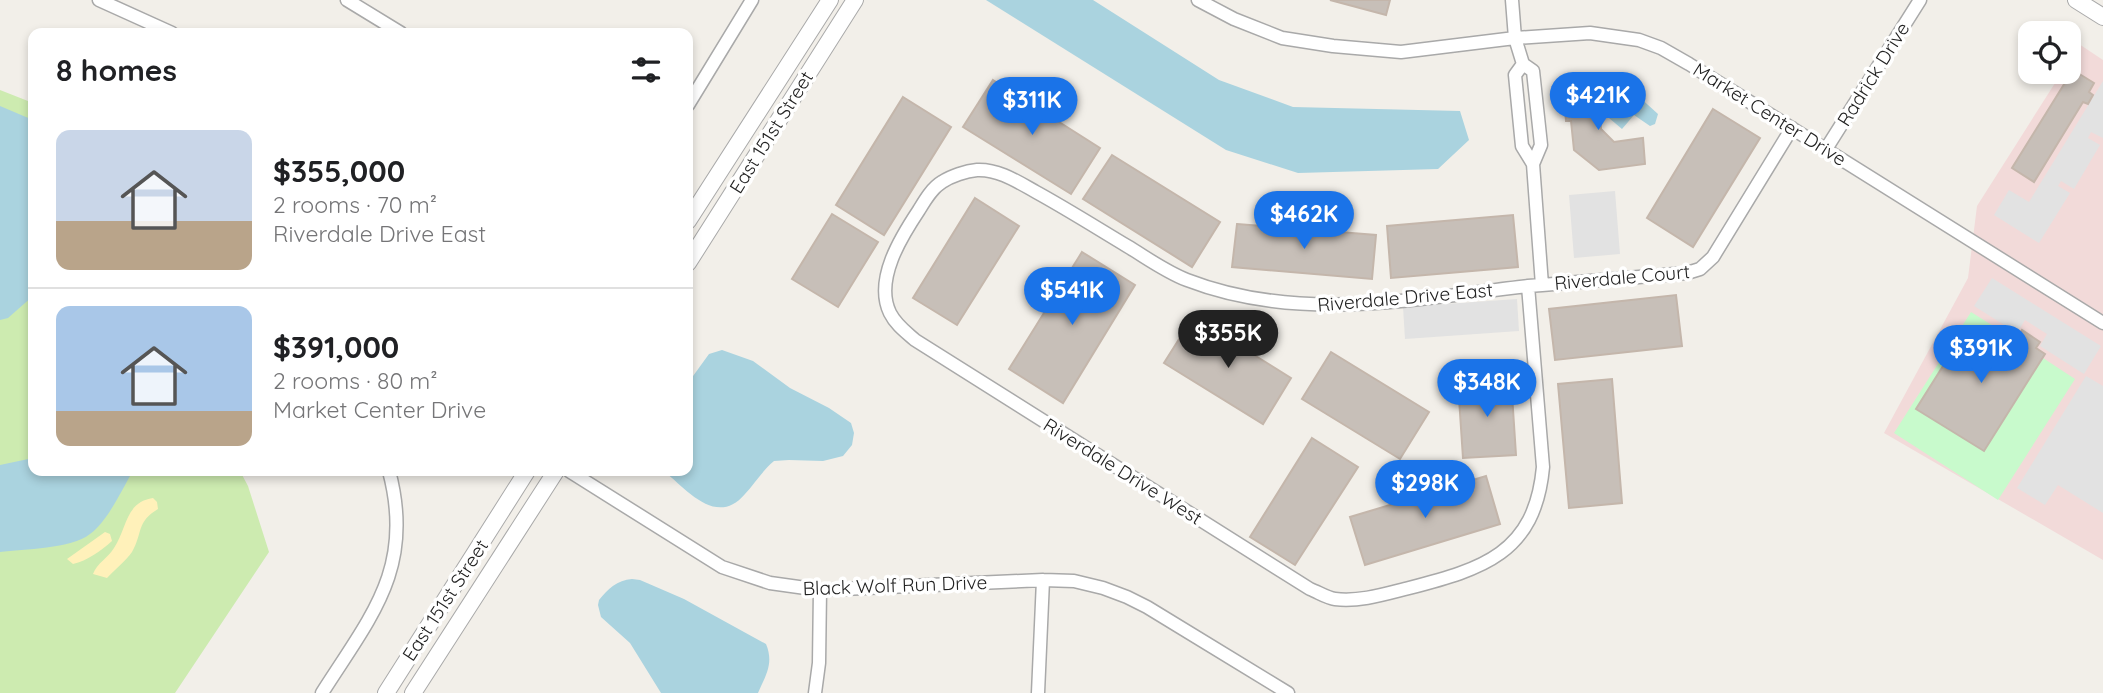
<!DOCTYPE html>
<html lang="en">
<head>
<meta charset="utf-8">
<style>
	:root { --surface:#fff; --page:#f2f2f2; --text:#202124; --muted:#757577; --line:#e0e0e0; --accent:#1a73e8 }
	body { margin:0; font-family:Quicksand,sans-serif; background:var(--page); color:var(--text); height:100vh; display:flex; flex-direction:column; font-size:26px; white-space:nowrap }
	* { box-sizing:border-box; margin:0 }
	p { font-size:23px; color:var(--muted) }
	.icon { flex:none; width:38px; height:38px; fill:none; stroke:currentColor; stroke-width:2; stroke-linecap:round; stroke-linejoin:round }
	.map { position:relative; flex:1; overflow:hidden }
	.drawer { position:absolute; left:28px; top:28px; width:665px; height:448px; display:flex; flex-direction:column; background:var(--surface); border-radius:14px; box-shadow:0 4px 10px #0003 }
	.drawer>* { flex:none }
	.controls { position:absolute; left:2018px; top:21px; display:grid; gap:14px }
	.controls a { display:grid; place-items:center; width:63px; height:63px; border-radius:14px; background:var(--surface); box-shadow:0 4px 10px #0003; font-size:35px }
	.price { position:absolute; translate:-50% -60px; padding:0 16px; border-radius:24px; background:var(--accent); color:#fff; font-size:23px; line-height:46px; filter:drop-shadow(0 2px 4px #0008) }
	.price::after { content:''; position:absolute; left:50%; top:42px; width:21px; height:16px; margin-left:-10px; background:inherit; clip-path:polygon(0 0,100% 0,50% 100%) }
	.price.active { background:#222; color:#fff }
	ul { padding:0; list-style:none }
	li { display:flex; align-items:center; gap:21px; height:175px; padding:0 28px }
	li+li { border-top:2px solid var(--line) }
	li span { display:grid; place-items:center; flex:none; width:196px; height:140px; border-radius:14px; color:#555 }
	li>.icon { margin-inline-start:auto }
	span .icon { width:84px; height:84px; fill:#fffc; stroke-width:1 }
	li b { font-size:30px }
	h2 { display:flex; justify-content:space-between; align-items:center; height:84px; padding:0 28px; font-size:30px }
	.map>svg:first-child { display:block }
	.commercial { fill:#f2dad9 }
	.grass { fill:#cdebb0 }
	.sand { fill:#fff1ba }
	.park { fill:#c8facc }
	.parking { fill:#e2e2e2 }
	.water { fill:#aad3df }
	.building { fill:#c7bfb8; stroke:#c4b6ab; stroke-width:2 }
	.lines { fill:none; stroke-linecap:round; stroke-linejoin:round }
	.minor-casing { stroke:#a9a9a9; stroke-width:15 }
	.tertiary-casing { stroke:#a9a9a9; stroke-width:18 }
	.minor { stroke:#fff; stroke-width:12 }
	.tertiary { stroke:#fff; stroke-width:16 }
	.labels { text-anchor:middle; dominant-baseline:central; stroke-width:7; stroke-linejoin:round; paint-order:stroke }
	.street-label { font-size:19px; fill:#222; stroke:#fff }
</style>
</head>
<body>
<div class="map">
<svg width="2103" height="693" viewBox="0 0 2103 693">
	<rect width="100%" height="100%" fill="#f2efe9"/>
	<path class="commercial" d="M2079 44 2103 60V560L1884 433 1968 278 1977 206 2062 72H2068L2069 61Z"/>
	<path class="grass" d="M0 90 33 103V471H240L248 486 269 552 175 693H0Z"/>
	<path class="sand" d="M153 498 157 502 158 509C136 522 143 533 132 552 126 561 115 569 107 578L93 574C97 563 108 558 114 548 127 529 125 502 153 498Z
		M105 532 110 534 112 541C102 550 87 561 73 564L67 559Z"/>
	<path class="park" d="M1971 312 2006 334 1997 347 1967 329 1917 410 1984 451 2043 358 2075 379 1998 500 1894 433Z"/>
	<path class="parking" d="M2103 81V138L2091 132 2088 138 2100 145 2074 189 2061 181 2058 186 2070 193 2039 243 1994 215 2009 190 2029 202Z
		M1615 191 1620 254 1574 258 1569 195Z
		M1992 278 2101 346 2084 374 2040 346 2047 334 2025 320 2017 333 1974 306Z
		M1517 299 1519 331 1405 339 1403 307Z
		M2086 376 2103 386V513L2058 485 2045 505 2017 488Z"/>
	<path class="water" d="M986 0H1093L1219 80 1293 107 1460 111 1469 140 1438 169 1298 173 1226 150Z
		M1632 94 1637 95 1658 114 1655 124 1650 126 1634 115 1622 129 1609 118 1628 96Z
		M0 106 33 120V296L8 318 0 320Z
		M722 350 753 361 790 388 829 408 851 423 854 433 852 445 843 456 823 461 789 460 774 461C763 470 755 483 745 494 717 527 688 491 664 471H688V383L709 354Z
		M33 458V471H133C122 489 108 521 90 534 71 549 24 549 0 552V465Z
		M632 579 640 580 684 599 766 644C774 663 766 675 758 693H661L630 643 601 617 598 605 599 600C608 589 617 580 632 579Z"/>
	<path class="building" d="M1330 0H1390L1386 15Z
		M2073 70 2094 83 2089 92 2093 95 2088 104 2083 102 2034 182 2012 168Z
		M993 80 1100 148 1071 194 963 127Z
		M1597 81 1601 129 1614 142 1643 138 1645 164 1599 170 1574 150 1571 121H1566L1565 108H1569L1568 85Z
		M903 97 951 127 884 235 836 205Z
		M1713 109 1760 138 1693 247 1647 218Z
		M1112 155 1220 222 1192 267 1083 199Z
		M975 198 1019 226 957 325 913 298Z
		M832 214 878 242 838 307 792 279Z
		M1513 215 1518 267 1391 278 1387 226Z
		M1237 224 1376 235 1372 279 1232 267Z
		M1082 252 1135 285 1063 403 1009 369Z
		M1676 295 1682 346 1555 360 1549 309Z
		M1193 317 1291 378 1263 424 1164 363Z
		M1967 328 1997 347 2008 330 2018 337 2022 330 2040 342 2036 348 2045 354 1984 451 1916 409Z
		M1331 352 1429 412 1400 459 1302 399Z
		M1511 379 1516 455 1463 458 1458 383Z
		M1612 379 1622 503 1569 508 1558 384Z
		M1312 438 1358 467 1295 565 1250 537Z
		M1486 476 1500 524 1365 565 1350 517Z"/>
	<g class="lines">
		<defs>
			<path id="minor" d="M99 0 172 33
				M347 0 401 33
				M1198 0 1234 19 1282 38 1333 46 1401 52 1515 38 1590 33 1639 40 1661 48 1689 64 2103 323
				M1512 0 1515 38 1523 64 1533 71 1541 145 1533 164 1542 285
				M1523 64 1515 75 1522 146 1533 164
				M688 105 752 0
				M1826 149 1920 0
				M1528 286 1543 467C1535 554 1482 569 1409 588 1385 594 1360 602 1335 599 1327 598 1318 592 1310 589L915 340C906 332 896 325 890 313 874 280 901 237 919 210 925 200 932 188 942 182 951 176 966 171 977 170 999 169 1018 182 1036 192 1067 209 1097 228 1127 246 1147 258 1166 272 1187 280 1298 323 1414 299 1528 286L1542 285 1687 273 1700 269 1713 257 1792 128
				M569 471 722 567 770 583 820 590 1043 580 1074 581 1103 588 1127 597 1147 607 1288 693
				M322 693C371 616 415 568 389 471
				M815 693 819 663 820 590
				M1038 693 1043 580"/>
			<path id="tertiary" d="M2076 0 2103 17
				M688 221 830 0
				M688 263 855 0
				M386 693 527 471
				M413 693 556 471"/>
		</defs>
		<use href="#minor" class="minor-casing"/>
		<use href="#tertiary" class="tertiary-casing"/>
		<use href="#minor" class="minor"/>
		<use href="#tertiary" class="tertiary"/>
	</g>
	<g class="labels">
		<g class="street-label">
			<text transform="translate(1873 74) rotate(-58)">Radrick Drive</text>
			<text transform="translate(1770 114) rotate(32)">Market Center Drive</text>
			<text transform="translate(771 132) rotate(-58)">East 151st Street</text>
			<text transform="translate(1622 277) rotate(-5)">Riverdale Court</text>
			<text transform="translate(1405 297) rotate(-5)">Riverdale Drive East</text>
			<text transform="translate(1123 471) rotate(32)">Riverdale Drive West</text>
			<text transform="translate(895 585) rotate(-2)">Black Wolf Run Drive</text>
			<text transform="translate(445 600) rotate(-57)">East 151st Street</text>
		</g>
	</g>
</svg>
<div class="controls">
<a><svg class="icon" aria-label="locate" viewBox="0 0 24 24"><circle cx="12" cy="12" r="6"/><path d="M12 2v4M12 18v4M2 12h4M18 12h4"/></svg></a>
</div>
<b class="price" style="left:1598px;top:132px">$421K</b>
<b class="price" style="left:1032px;top:137px">$311K</b>
<b class="price" style="left:1304px;top:251px">$462K</b>
<b class="price" style="left:1072px;top:327px">$541K</b>
<b class="price active" style="left:1228px;top:370px">$355K</b>
<b class="price" style="left:1981px;top:385px">$391K</b>
<b class="price" style="left:1487px;top:419px">$348K</b>
<b class="price" style="left:1425px;top:520px">$298K</b>
<section class="drawer">
<h2>8 homes<svg class="icon" aria-label="filters" viewBox="0 0 24 24"><path d="M4 7h16M4 17h16"/><circle cx="9" cy="7" r="2"/><circle cx="15" cy="17" r="2"/></svg></h2>
<ul>
<li><span style="background:linear-gradient(#c9d6e8 65%,#b9a48a 0)"><svg class="icon" aria-label="home" viewBox="0 0 24 24"><path d="M3 11l9-7 9 7M6 9v11h12V9"/></svg></span><div><b>$355,000</b><p>2 rooms · 70 m²</p><p>Riverdale Drive East</p></div></li>
<li><span style="background:linear-gradient(#a9c7e8 75%,#b9a48a 0)"><svg class="icon" aria-label="home" viewBox="0 0 24 24"><path d="M3 11l9-7 9 7M6 9v11h12V9"/></svg></span><div><b>$391,000</b><p>2 rooms · 80 m²</p><p>Market Center Drive</p></div></li>
</ul>
</section>
</div>
</body>
</html>
